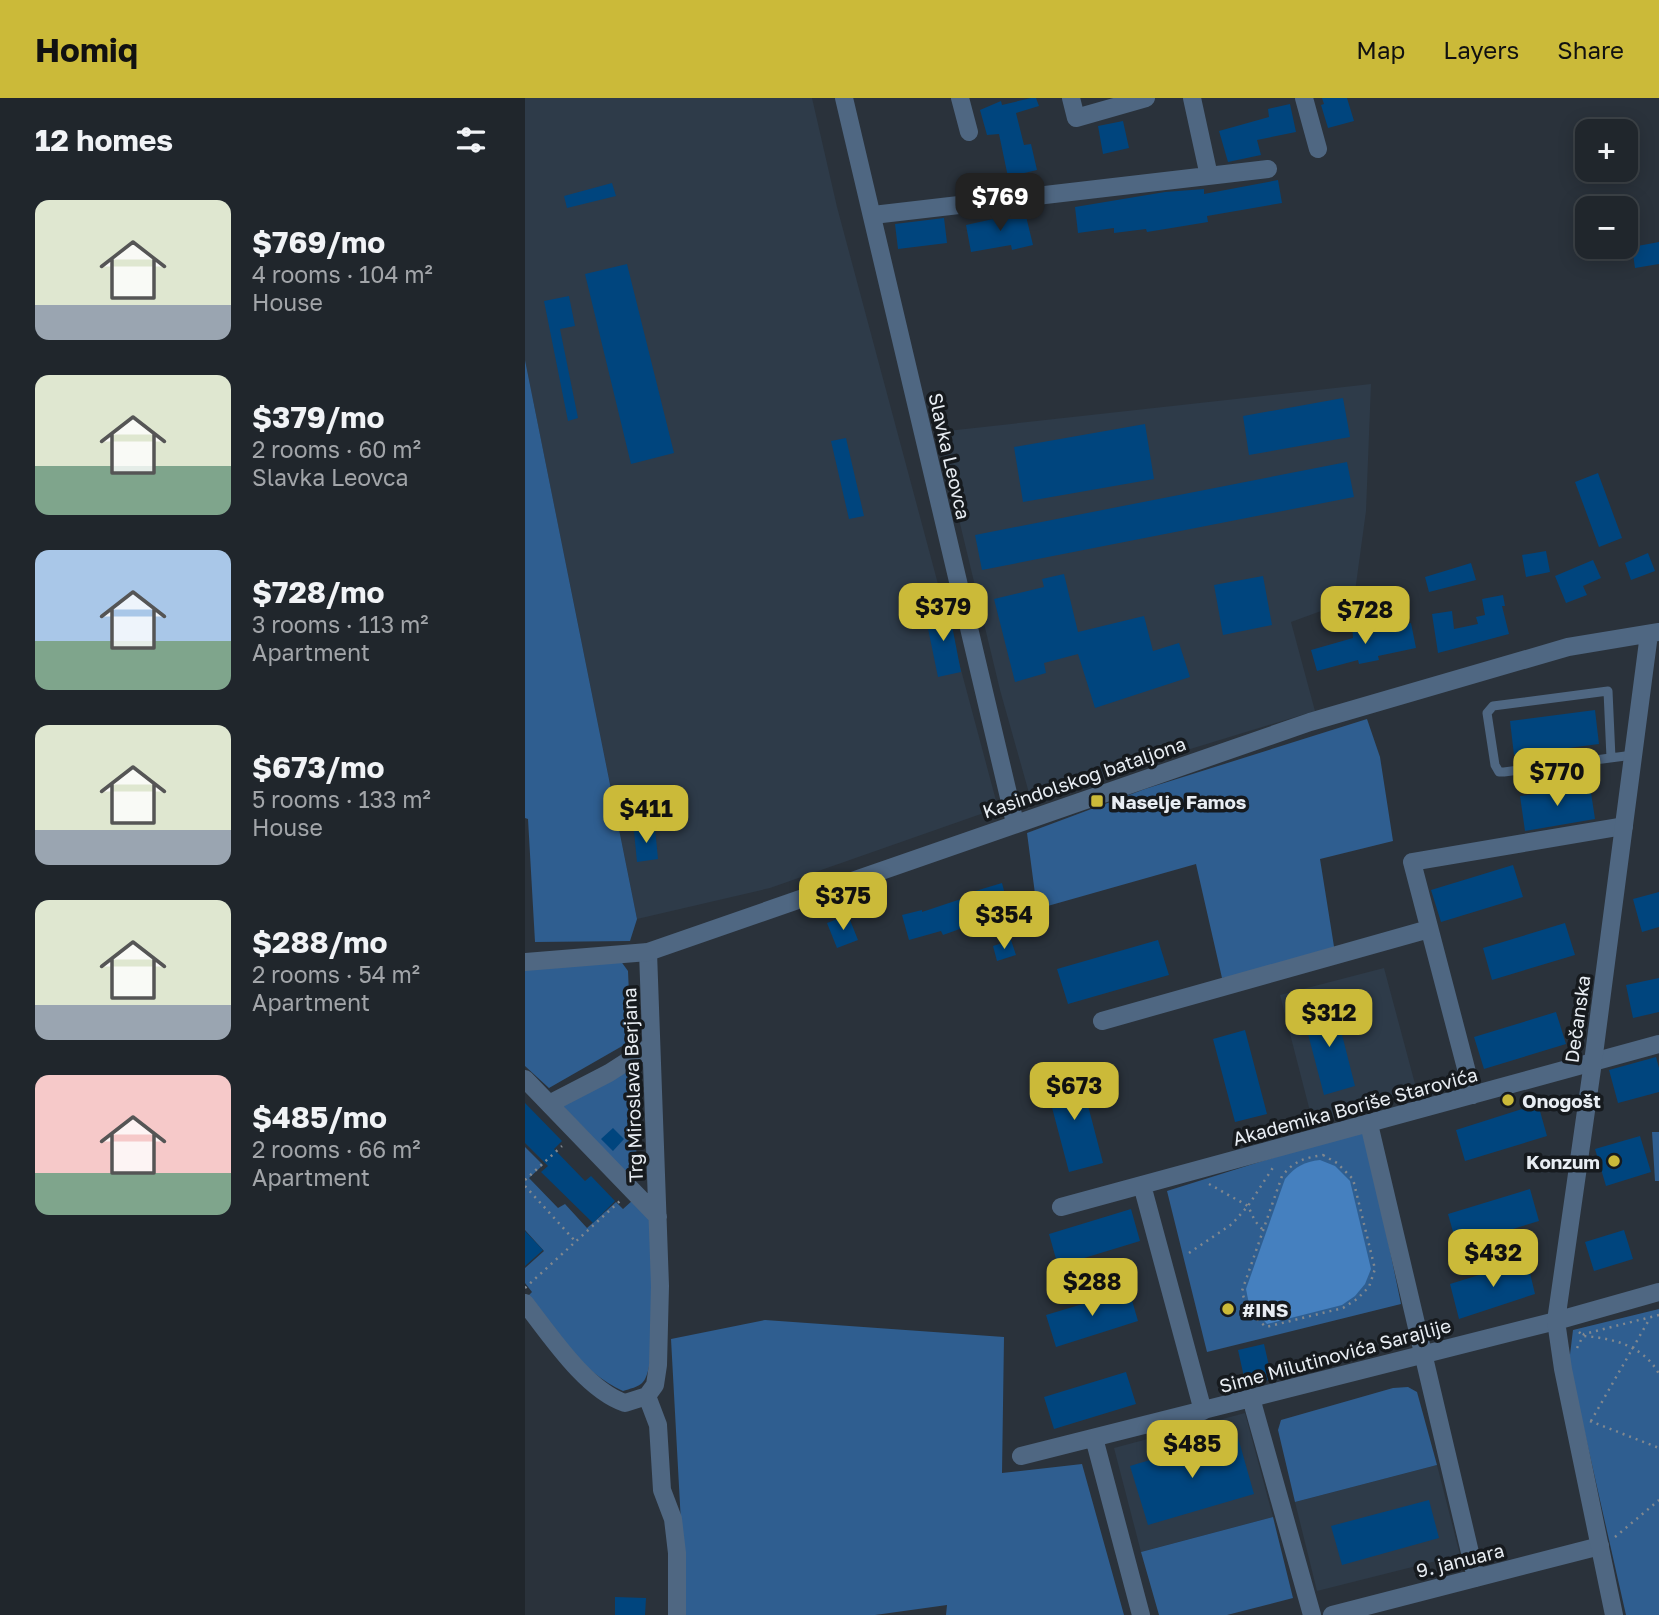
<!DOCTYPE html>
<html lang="en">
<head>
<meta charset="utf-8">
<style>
	:root { --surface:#20262c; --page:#2d3238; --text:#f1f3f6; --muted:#a2a5a9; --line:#3d4348; --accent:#cbba39 }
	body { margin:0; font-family:"Golos Text",sans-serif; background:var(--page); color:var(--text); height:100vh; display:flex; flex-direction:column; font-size:26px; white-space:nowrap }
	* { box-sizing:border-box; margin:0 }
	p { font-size:23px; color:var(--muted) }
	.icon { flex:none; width:38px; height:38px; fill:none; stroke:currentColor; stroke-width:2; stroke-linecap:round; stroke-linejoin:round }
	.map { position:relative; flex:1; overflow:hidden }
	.side { display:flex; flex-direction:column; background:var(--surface); width:525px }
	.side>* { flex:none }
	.fabs { position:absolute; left:1050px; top:21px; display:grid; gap:14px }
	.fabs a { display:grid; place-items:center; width:63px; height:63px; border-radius:14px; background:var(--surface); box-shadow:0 4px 18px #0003,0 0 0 2px var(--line); font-size:35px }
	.price { position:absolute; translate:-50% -60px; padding:0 16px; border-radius:14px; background:var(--accent); color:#111; font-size:23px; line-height:46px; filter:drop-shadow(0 2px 4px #0008) }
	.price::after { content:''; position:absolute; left:50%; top:42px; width:21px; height:16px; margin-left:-10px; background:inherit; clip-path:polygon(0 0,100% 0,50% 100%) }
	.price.current { background:#222; color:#fff }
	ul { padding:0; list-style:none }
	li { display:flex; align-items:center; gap:21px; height:175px; padding:0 35px }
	li span { display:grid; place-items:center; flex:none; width:196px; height:140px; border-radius:14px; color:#555 }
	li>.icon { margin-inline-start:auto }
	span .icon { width:84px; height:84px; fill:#fffc; stroke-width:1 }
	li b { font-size:30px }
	h2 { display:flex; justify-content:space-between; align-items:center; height:84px; padding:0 35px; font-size:30px }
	header { display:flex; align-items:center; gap:42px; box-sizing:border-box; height:98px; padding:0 35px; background:var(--accent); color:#111 }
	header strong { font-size:33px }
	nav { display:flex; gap:38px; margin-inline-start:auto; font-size:24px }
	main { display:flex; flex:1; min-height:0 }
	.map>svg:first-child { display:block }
	.built { fill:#2e3b49 }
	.green { fill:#2f5e90 }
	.water { fill:#4580bf }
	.building { fill:#00457e }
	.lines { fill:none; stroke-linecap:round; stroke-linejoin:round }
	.path { stroke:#81888f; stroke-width:2.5; stroke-dasharray:2 5; stroke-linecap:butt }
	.service { stroke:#4f6782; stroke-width:9 }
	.minor { stroke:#4f6782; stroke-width:18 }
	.tertiary { stroke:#4f6782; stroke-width:18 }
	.poi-dot { fill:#cbba39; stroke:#161a1e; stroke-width:2.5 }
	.labels { text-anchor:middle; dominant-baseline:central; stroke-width:7; stroke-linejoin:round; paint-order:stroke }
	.street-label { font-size:19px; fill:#e8edf3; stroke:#161a1e }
	.poi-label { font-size:19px; font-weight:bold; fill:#e8edf3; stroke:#161a1e; text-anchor:start }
</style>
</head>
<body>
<header>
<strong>Homiq</strong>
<nav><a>Map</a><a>Layers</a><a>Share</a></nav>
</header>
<main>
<section class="side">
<h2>12 homes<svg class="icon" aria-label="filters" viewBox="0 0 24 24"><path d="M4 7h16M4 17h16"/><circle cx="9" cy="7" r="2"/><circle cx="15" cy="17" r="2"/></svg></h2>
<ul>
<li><span style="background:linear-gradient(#dfe7d0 75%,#9aa5b1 0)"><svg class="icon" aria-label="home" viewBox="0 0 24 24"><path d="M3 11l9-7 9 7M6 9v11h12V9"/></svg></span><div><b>$769/mo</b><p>4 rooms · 104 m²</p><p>House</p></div></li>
<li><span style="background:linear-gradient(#dfe7d0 65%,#7fa58c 0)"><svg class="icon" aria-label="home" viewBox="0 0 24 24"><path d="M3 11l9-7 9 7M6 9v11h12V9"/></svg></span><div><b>$379/mo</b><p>2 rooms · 60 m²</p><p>Slavka Leovca</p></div></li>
<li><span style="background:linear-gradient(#a9c7e8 65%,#7fa58c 0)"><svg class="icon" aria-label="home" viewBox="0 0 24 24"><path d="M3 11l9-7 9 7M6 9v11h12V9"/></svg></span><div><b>$728/mo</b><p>3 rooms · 113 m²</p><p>Apartment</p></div></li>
<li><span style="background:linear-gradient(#dfe7d0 75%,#9aa5b1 0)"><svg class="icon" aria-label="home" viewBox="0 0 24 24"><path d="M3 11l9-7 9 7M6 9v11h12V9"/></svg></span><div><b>$673/mo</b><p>5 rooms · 133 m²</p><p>House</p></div></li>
<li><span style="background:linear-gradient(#dfe7d0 75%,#9aa5b1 0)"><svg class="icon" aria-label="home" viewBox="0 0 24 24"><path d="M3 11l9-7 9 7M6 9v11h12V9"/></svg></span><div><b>$288/mo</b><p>2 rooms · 54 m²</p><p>Apartment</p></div></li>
<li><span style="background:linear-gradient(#f6c9c9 70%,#7fa58c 0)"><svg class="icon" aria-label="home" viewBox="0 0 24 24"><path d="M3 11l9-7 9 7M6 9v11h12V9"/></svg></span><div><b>$485/mo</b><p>2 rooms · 66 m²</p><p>Apartment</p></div></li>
</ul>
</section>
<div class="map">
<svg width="1134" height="1517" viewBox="0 0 1134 1517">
	<rect width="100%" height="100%" fill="#2a323b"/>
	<path class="built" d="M0 0H287L312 109 473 710 245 790 112 821 0 262Z
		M846 286 841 413 829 501 766 524 790 613 649 656 520 701 511 700 504 695 475 592 413 334Z
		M859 870 893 997 788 1025 755 897Z
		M720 1315 748 1419 616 1454 589 1350Z
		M912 1367 935 1457 792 1493 770 1404Z"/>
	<path class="green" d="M0 262 112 821 105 843 10 844 3 721 0 720Z
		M842 621 855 659 868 743 795 761 811 861 697 880 671 766 512 811 502 735 620 691Z
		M95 862 103 873 106 943 24 990 0 968V869Z
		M108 962 112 1072H98L35 1005Z
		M840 1031 876 1206 682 1254 642 1093Z
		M1127 1034H1134V1083H1130Z
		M0 1049 18 1067 4 1080 33 1110 40 1106 62 1130 91 1104 98 1111 108 1102 126 1121C126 1149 134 1267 118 1284 114 1289 104 1291 98 1293 57 1274 29 1234 2 1199L7 1194 0 1185V1170L19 1153 0 1132Z
		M1134 1211V1517H1101L1044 1265 1048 1232Z
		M240 1222 479 1239 477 1375 557 1366 599 1517H421L422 1507 350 1517H161L146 1241Z
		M883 1289 892 1294 912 1367 770 1404 753 1332 756 1322 868 1290Z
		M748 1419 768 1500 702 1517H634L616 1454Z"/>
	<path class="water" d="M795 1062 810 1068 825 1083 846 1171 840 1186 830 1198 817 1207 742 1226 724 1206 721 1191 760 1081C771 1068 779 1064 795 1062Z"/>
	<path class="building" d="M506 0H511L514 8 491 15 499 47 506 46 512 72 483 79 474 36 462 37 455 12 476 3 477 7Z
		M797 0H822L829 23 803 30 796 7 799 6Z
		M765 6 771 34 732 42 736 57 703 64 694 33 744 19 743 11Z
		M598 23 604 50 578 56 573 28Z
		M753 82 757 105 682 118 683 124 622 134 621 131 589 135V130L553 135 550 109 640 94 679 91V96Z
		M87 85 91 98 42 110 39 98Z
		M500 114 508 147 487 152 486 147 446 154 441 127Z
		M419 120 422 145 373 151 370 126Z
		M1134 144V166L1110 170 1107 149Z
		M102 166 149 355 106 366 60 176Z
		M44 198 50 228 35 231 53 320 43 323 19 203Z
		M818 300 825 339 724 357 718 318Z
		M620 326 629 381 498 404 489 349Z
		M321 340 339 418 324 421 306 343Z
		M822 364 829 399 457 472 450 437Z
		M1073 375 1097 440 1074 449 1050 384Z
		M1021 453 1025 474 1001 479 997 457Z
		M1123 455 1130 473 1106 482 1100 465Z
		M1068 462 1076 480 1058 488 1062 497 1041 505 1030 478Z
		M946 465 951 482 904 494 900 479Z
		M539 476 553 534 619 518 628 553 654 545 665 579 570 610 553 556 519 565 521 575 490 584 469 501 519 489 517 481Z
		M738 478 747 527 698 537 689 487Z
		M978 497 980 508H977L984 536 913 555 907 516 927 513 929 531 953 526 951 519 960 517 957 501Z
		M424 512 436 574 413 579 400 516Z
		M851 524V532L886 525 891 550 853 558 854 562 834 566 833 562 792 573 786 552 828 540 827 527Z
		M1070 612 1074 646 989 657 985 623Z
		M1065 688 1070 721 1000 733 995 698Z
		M130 730 133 761 112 764 109 733Z
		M988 767 998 799 916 824 906 792Z
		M477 785 483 808 444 820 446 827 418 837 416 833 384 842 377 817 397 812V814L448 797 447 794Z
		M1134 794V829L1117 834 1108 801Z
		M323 817 333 842 312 850 302 825Z
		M1040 825 1050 857 967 882 958 850Z
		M486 842 491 857 472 863 468 848Z
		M633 842 644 877 543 906 532 871Z
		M1134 880V914L1108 920 1101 887Z
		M809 905 830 988 799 997 777 913Z
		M1031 914 1041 946 959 971 949 939Z
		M720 932 742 1016 710 1024 688 941Z
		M1131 959 1134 970V994L1093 1005 1084 972Z
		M554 973 578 1065 544 1074 520 983Z
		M0 1005 37 1043 29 1051 60 1083 66 1078 90 1103 68 1125 16 1074 23 1068 0 1045Z
		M1013 1006 1022 1038 940 1063 931 1032Z
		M88 1030 99 1041 88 1053 76 1041Z
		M1115 1038 1126 1074 1081 1088 1070 1051Z
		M1005 1091 1014 1123 932 1148 923 1116Z
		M606 1111 615 1143 533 1168 524 1136Z
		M1099 1132 1108 1161 1069 1173 1060 1144Z
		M0 1133 18 1152 0 1168Z
		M1002 1162 1010 1196 934 1221 925 1186Z
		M604 1192 613 1223 531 1249 521 1217Z
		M739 1246 747 1281 721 1288 713 1252Z
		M601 1274 611 1306 529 1331 519 1299Z
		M712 1336 729 1396 623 1427 605 1368Z
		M904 1402 914 1440 817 1467 806 1428Z
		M90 1499 121 1500 120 1517H90Z"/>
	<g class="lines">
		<path class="path" d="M798 1057 812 1065 828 1081 850 1171 844 1189 832 1201 818 1210 741 1229C728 1218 721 1210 717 1193L757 1078C769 1063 779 1060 798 1057Z
			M0 1082 37 1048
			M684 1086 723 1108 730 1123 738 1132
			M0 1088 51 1144
			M664 1155 707 1126 723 1108 749 1068
			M0 1190 96 1102
			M1054 1234 1058 1238C1088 1240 1119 1248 1134 1276
			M1052 1250 1059 1236 1134 1217
			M1065 1323 1134 1350
			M1066 1323 1125 1220
			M1090 1439 1134 1402"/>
		<path class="service" d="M1086 660 1083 593 968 608 962 615 970 667 974 674H979L1108 657"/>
		<path class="minor" d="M319 0 490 725
			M435 0 444 34
			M546 0 551 20 621 0
			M667 0 684 78
			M779 0 793 51
			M348 117 743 71
			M577 923 904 831
			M0 981 133 1119
			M948 997 887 764 1099 728
			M24 1006 84 975 126 948
			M844 1026 951 1480
			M617 1087 678 1313
			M536 1109 1134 946
			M0 1205C25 1237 61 1292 100 1305L122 1298 130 1287 133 1267 135 1188 123 854
			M122 1298 133 1327 137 1392 148 1421 152 1455V1517
			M726 1300 787 1517
			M569 1340 616 1517
			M496 1358 1031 1223
			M807 1517 1075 1448"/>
		<path class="tertiary" d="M0 864 123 854 785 624 1043 549 1134 534
			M1031 1223 1134 1194
			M1089 1517 1038 1271 1031 1223 1068 964 1124 536"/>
	</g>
	<g class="poi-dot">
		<rect x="565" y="696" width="14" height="14" rx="3.5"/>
		<circle cx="983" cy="1002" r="7"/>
		<circle cx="1089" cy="1063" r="7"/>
		<circle cx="703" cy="1211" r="7"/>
	</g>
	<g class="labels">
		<g class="street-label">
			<text transform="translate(425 358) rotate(77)">Slavka Leovca</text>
			<text transform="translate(559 679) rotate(-19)">Kasindolskog bataljona</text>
			<text transform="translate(1052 921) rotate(-82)">Dečanska</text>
			<text transform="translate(107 987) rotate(-92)">Trg Miroslava Berjana</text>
			<text transform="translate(830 1008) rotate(-15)">Akademika Boriše Starovića</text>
			<text transform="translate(810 1257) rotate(-15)">Sime Milutinovića Sarajlije</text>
			<text transform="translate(935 1462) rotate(-14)">9. januara</text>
		</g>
		<g class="poi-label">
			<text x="586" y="703">Naselje Famos</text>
			<text x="997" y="1002">Onogošt</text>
			<text x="1075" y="1063" text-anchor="end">Konzum</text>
			<text x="717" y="1211">#INS</text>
		</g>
	</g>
</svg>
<div class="fabs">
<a>+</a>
<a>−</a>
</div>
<b class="price current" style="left:475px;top:135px">$769</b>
<b class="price" style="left:418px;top:545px">$379</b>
<b class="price" style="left:840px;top:548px">$728</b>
<b class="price" style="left:1032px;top:710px">$770</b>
<b class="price" style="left:121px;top:747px">$411</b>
<b class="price" style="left:318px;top:834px">$375</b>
<b class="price" style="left:479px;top:853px">$354</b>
<b class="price" style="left:804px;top:951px">$312</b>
<b class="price" style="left:549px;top:1024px">$673</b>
<b class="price" style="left:968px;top:1191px">$432</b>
<b class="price" style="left:567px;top:1220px">$288</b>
<b class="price" style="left:667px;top:1382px">$485</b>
</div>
</main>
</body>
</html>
